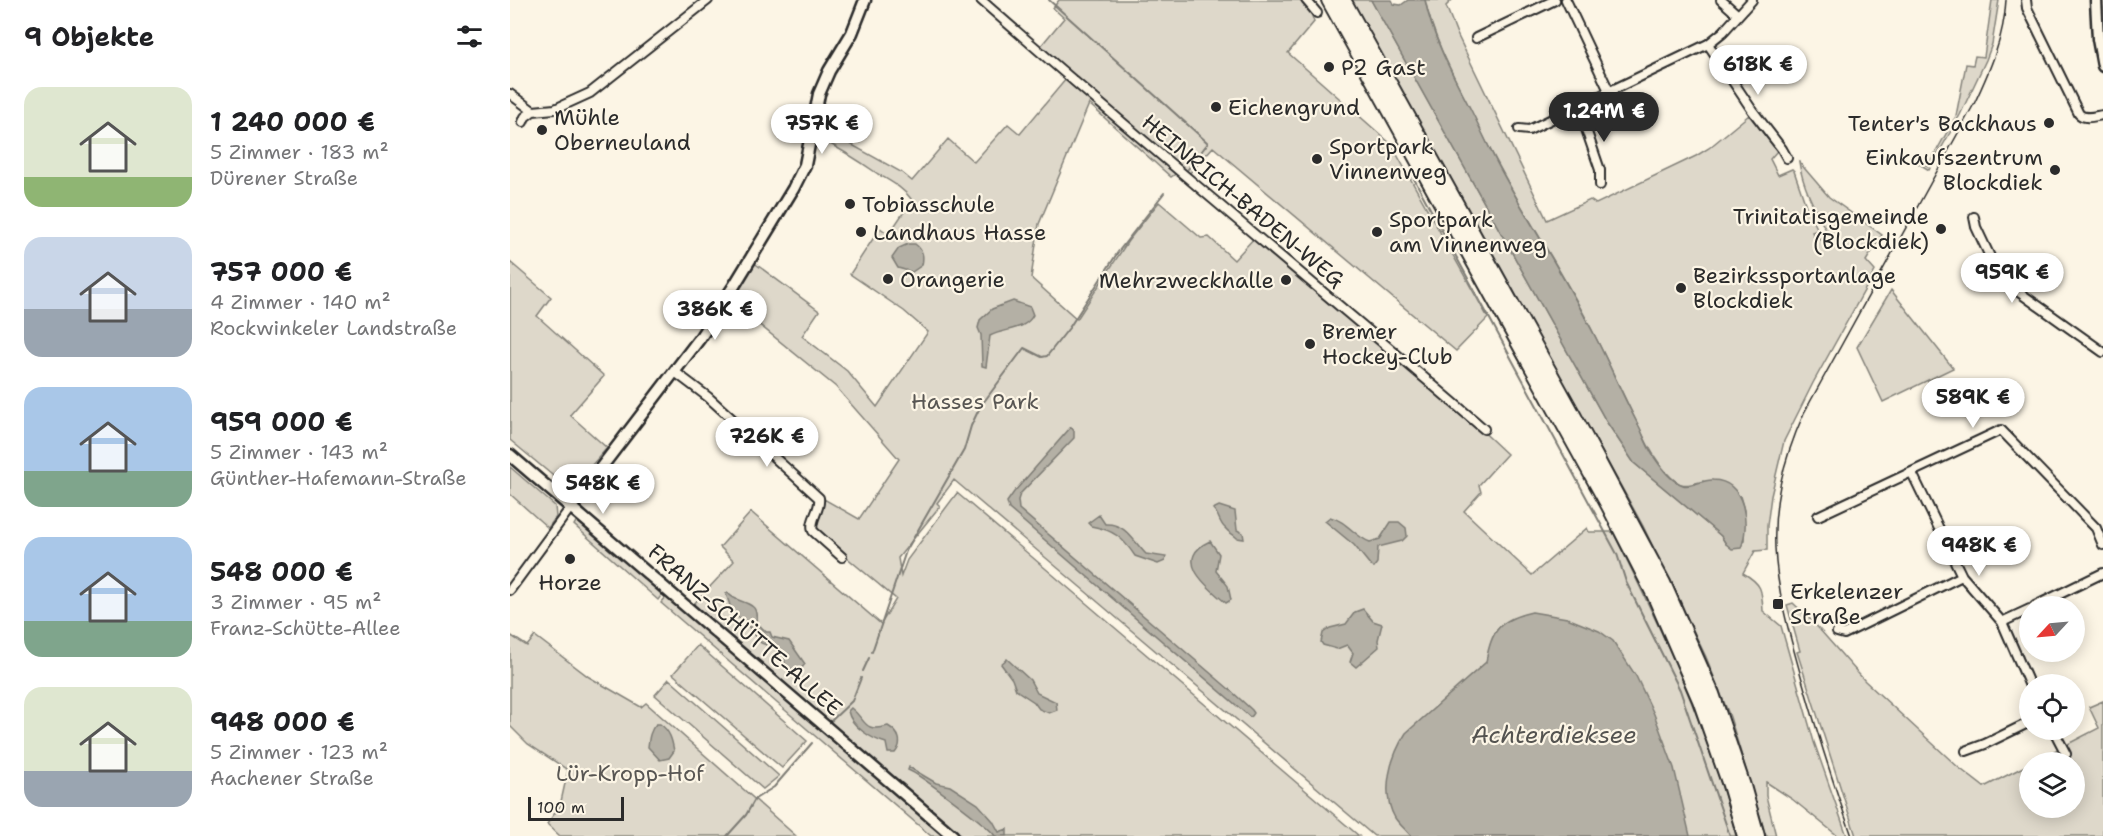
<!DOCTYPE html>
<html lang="de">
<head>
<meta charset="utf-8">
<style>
	:root { --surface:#fff; --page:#f6f6f6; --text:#202124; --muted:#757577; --accent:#2b2b2b }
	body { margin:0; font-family:"Shantell Sans",sans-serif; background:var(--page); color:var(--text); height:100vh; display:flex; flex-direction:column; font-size:22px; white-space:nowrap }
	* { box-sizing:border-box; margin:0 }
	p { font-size:20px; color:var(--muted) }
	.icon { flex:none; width:33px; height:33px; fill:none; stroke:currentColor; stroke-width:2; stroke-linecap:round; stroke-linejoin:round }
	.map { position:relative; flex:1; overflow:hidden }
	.drawer { display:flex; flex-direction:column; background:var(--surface); width:510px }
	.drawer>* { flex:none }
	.needle { width:39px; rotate:244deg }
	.buttons { position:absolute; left:1509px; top:596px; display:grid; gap:12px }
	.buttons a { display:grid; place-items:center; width:66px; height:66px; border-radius:50%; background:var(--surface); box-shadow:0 3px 15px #0003; font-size:30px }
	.scale { position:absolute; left:18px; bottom:15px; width:96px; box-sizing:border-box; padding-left:6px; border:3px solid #2b2b2b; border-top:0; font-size:16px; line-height:21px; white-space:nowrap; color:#2b2b2b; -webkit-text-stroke:4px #fcf5e5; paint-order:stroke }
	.price { position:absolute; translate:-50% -51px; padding:0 14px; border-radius:21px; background:#fff; color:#222; font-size:20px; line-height:39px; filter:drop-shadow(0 2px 3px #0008) }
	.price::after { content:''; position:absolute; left:50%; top:36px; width:18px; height:14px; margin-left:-9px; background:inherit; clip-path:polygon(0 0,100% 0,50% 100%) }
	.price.active { background:var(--accent); color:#fff }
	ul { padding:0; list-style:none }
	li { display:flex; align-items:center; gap:18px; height:150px; padding:0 24px }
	li span { display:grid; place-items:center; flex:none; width:168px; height:120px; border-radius:18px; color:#555 }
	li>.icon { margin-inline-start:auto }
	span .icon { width:72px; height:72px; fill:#fffc; stroke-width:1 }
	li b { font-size:26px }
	h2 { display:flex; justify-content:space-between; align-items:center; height:72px; padding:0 24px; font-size:26px }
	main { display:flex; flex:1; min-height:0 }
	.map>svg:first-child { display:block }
	.green { fill:#ded8ca; stroke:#84827a; stroke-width:1.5 }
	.water { fill:#b4b0a5; stroke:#7d7b74; stroke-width:1.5 }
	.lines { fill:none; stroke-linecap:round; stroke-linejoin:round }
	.stream { stroke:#7d7b74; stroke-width:2 }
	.minor-casing { stroke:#2b2b2b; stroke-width:12 }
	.secondary-casing { stroke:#2b2b2b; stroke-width:15 }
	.motorway-casing { stroke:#2b2b2b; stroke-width:18 }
	.minor { stroke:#fcf5e5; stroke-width:8 }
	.secondary { stroke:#fcf5e5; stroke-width:10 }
	.motorway { stroke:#fcf5e5; stroke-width:14 }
	.tram { stroke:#2b2b2b; stroke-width:1.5 }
	.poi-dot { fill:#2b2b2b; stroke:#fcf5e5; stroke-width:2 }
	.labels { text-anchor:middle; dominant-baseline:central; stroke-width:4.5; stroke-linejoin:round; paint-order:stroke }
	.poi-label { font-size:22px; fill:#2b2b2b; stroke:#fcf5e5; text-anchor:start }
	.street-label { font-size:22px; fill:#2b2b2b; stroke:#fcf5e5 }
	.park-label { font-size:22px; fill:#585653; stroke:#fcf5e5 }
	.water-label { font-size:24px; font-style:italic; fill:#545350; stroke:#fcf5e5 }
</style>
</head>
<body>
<main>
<section class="drawer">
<h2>9 Objekte<svg class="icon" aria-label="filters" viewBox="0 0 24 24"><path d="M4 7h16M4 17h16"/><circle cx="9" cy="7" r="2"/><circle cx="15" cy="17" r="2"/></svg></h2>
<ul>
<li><span style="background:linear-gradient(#dfe7d0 75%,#8fb573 0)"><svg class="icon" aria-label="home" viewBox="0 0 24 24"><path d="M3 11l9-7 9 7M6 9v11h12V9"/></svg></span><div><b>1 240 000 €</b><p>5 Zimmer · 183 m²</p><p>Dürener Straße</p></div></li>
<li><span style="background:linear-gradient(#c9d6e8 60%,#9aa5b1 0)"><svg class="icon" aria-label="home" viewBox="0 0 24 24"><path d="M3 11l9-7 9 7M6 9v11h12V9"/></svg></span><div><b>757 000 €</b><p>4 Zimmer · 140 m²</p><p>Rockwinkeler Landstraße</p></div></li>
<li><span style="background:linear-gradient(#a9c7e8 70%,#7fa58c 0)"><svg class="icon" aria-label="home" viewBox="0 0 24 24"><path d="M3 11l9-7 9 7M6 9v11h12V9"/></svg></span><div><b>959 000 €</b><p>5 Zimmer · 143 m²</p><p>Günther-Hafemann-Straße</p></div></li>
<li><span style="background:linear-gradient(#a9c7e8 70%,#7fa58c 0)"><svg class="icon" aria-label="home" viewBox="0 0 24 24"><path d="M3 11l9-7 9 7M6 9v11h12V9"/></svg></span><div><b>548 000 €</b><p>3 Zimmer · 95 m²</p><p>Franz-Schütte-Allee</p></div></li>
<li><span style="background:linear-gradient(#dfe7d0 70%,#9aa5b1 0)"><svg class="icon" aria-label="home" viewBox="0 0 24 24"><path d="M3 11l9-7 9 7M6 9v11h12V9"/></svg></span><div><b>948 000 €</b><p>5 Zimmer · 123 m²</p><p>Aachener Straße</p></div></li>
</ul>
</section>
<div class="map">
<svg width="1593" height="836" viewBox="0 0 1593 836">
	<rect width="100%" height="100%" fill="#fcf5e5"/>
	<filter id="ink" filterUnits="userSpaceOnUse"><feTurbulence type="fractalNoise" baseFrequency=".0167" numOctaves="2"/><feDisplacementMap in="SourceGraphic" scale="12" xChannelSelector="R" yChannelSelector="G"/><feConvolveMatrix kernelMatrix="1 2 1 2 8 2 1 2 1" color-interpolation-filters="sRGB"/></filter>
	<g filter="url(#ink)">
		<path class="green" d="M549 0H790L801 13 804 22 778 53 881 144 978 318 946 351 703 147 678 175 530 47 554 18 543 8Z
			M842 0H861L1096 421 1124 463 1197 524 1211 536 1216 544 1234 541V510L1230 496 1193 481C1176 486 1170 488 1157 473 1145 460 1138 446 1131 431 1113 395 1097 359 1079 324 1051 270 1018 220 989 166 978 146 968 125 958 105 941 71 923 37 915 0H942L936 6 947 34 1037 220 1080 200 1086 204 1186 156 1199 148 1239 115 1267 151 1260 159 1268 175 1282 169 1284 171 1296 206 1308 230 1302 232 1304 236 1308 234 1311 240 1319 236C1307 213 1293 189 1289 162L1319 197 1372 235 1356 261 1365 271 1303 383 1274 441 1261 496 1257 526V550L1245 551 1233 573C1252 584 1252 590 1253 611L1271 626 1304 742 1337 836H1328L1282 799 1256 782V796L1266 836H1256L1220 717 1196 657 1133 526Z
			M1482 0H1489L1482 44 1476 60 1450 115 1419 170 1406 162 1410 161 1418 166 1446 116 1456 64 1463 65 1465 56 1474 57Z
			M556 79 667 173 661 177 579 104 529 224 521 278 567 319 618 241 649 202 691 238 699 237 724 260 745 237 948 408 997 454 969 485 971 492 954 511 1022 575 1077 528 1079 532H1103C1152 630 1199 730 1226 836H864L444 480 427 503 430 506 388 558 391 576 397 560 447 493 849 836H447L181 607 224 561 210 547 241 512 371 624 386 599 304 530V524L314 499 349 519 389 459 326 387 220 301 243 262 309 311 292 336 337 371 367 407 418 332 394 311 340 274 370 228 379 234 402 200C392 187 381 182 368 174 348 160 329 148 307 137L308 126 391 172 402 181 438 139 464 162 498 124 510 134Z
			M0 262 41 297 27 316 94 376 60 415 97 448 64 485 53 484 0 440Z
			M1381 290 1443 368 1373 402 1347 347Z
			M0 467 45 506 46 517 38 528 0 494Z
			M67 520 153 593 148 600 64 525Z
			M157 596 438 836H421L151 603Z
			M1283 603 1303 622 1355 681 1448 767 1474 787 1519 764 1520 807H1564V762H1523L1589 728 1579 707 1593 701V836H1346L1287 652 1290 651 1277 605Z
			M0 635 17 646 25 636 79 677 131 707 136 703 286 836H50L37 824 50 806 58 770 18 744 0 726Z
			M188 645 297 741 272 768 163 674Z
			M159 679 269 776 253 789 145 695Z"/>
		<path class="water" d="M861 0H882L884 4 891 5 898 0H915C923 40 944 77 962 112 971 130 979 148 988 165 1017 219 1050 269 1078 323 1097 357 1111 394 1130 428 1134 438 1138 448 1144 457 1151 467 1160 481 1173 485 1181 488 1193 479 1203 480 1236 481 1240 525 1231 548L1222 549 1216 544 1211 536 1197 524 1124 463 1096 421Z
			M398 244H405C413 250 414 256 412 265L402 272 388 268 382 258 389 248Z
			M503 301 520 307 523 315C515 331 494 328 480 336L476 367 472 366 471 335 468 328 470 320 482 309Z
			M561 427 564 431V438L510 494 508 500 509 509 719 689 742 710 744 713 742 716 740 717 499 509 497 502 504 492Z
			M709 506 725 511 727 530 733 533 734 539 727 538C723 534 719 533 715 528 709 523 709 514 703 509Z
			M589 515 595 524C616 523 623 541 636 554L656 557 655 561 648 564 625 556C613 538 604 530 581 526L578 523Z
			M820 517C837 521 845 537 860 542L870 539 881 522H889L896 528 897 536 892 541 868 547 867 563 864 567 861 566 844 545 815 521Z
			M700 541 709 554 706 571 718 586 721 600 716 603C696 586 662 559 700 541Z
			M218 593C225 602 235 600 243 607 247 610 246 616 247 621 249 627 253 628 256 632H260L262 637 279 641 295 664 291 669H280L275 664 274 657 269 654 264 648 251 643 235 622 223 614 216 594Z
			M853 609 863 621 872 624 868 640 869 647 846 667 840 662 843 653 837 645 827 649 813 645 811 642 813 633 820 628 836 624 845 612Z
			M1022 612 1057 618 1089 631 1103 641 1126 676 1144 714 1164 768 1180 836H901C896 830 889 824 885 818 870 792 881 756 896 733L976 662C981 630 990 619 1022 612Z
			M497 659 520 680 527 693 546 702 547 710 539 713 529 709 524 702 506 690 502 679 491 664Z
			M341 708C357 720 352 733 378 726 390 733 393 743 385 753H378L376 743C362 739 341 727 338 711Z
			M146 724H150C160 731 162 740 164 751L159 758 150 760 138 747C139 738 140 730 146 724Z
			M399 767 426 783 440 786 468 804 483 821 489 832 497 829V836H485C480 827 409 774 398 770Z"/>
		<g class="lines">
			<path class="stream" d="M539 0 698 143 678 169
				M902 175 1107 554 1116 582 1170 690 1220 836
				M362 652 396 551 454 450 461 426 470 407 514 348 532 357 537 356 559 328 608 252 654 193
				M353 671 359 658
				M321 721 342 701 351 678
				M217 836 236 815 245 799 264 787 302 743"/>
			<defs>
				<path id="minor" d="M471 0C636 146 807 285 974 429
					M796 0 807 13
					M1056 0 1099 91
					M1211 0 1228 15
					M1516 0 1517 8 1569 114C1575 120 1585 116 1593 115
					M966 38 1045 0
					M1198 44 1242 110 1272 149 1277 158
					M0 94 23 111
					M1068 106 1090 170V185
					M13 122 15 117 23 111 45 109 80 93 198 0
					M1009 129 1019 130 1198 44 1213 32 1242 0
					M1464 217 1466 227 1482 261 1499 285 1593 352
					M165 372 198 397 309 498C311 510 299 520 303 531L332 557
					M1402 473 1452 576 1492 622 1520 686
					M1308 516 1491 430 1586 528 1593 545
					M0 590 61 507
					M1525 606 1593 573
					M1492 622 1520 609
					M1327 632 1334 634 1452 576
					M1543 729 1556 754
					M1456 751 1475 744 1520 722"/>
				<path id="secondary" d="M1586 0 1588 39 1593 66
					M0 455 443 836
					M61 507 190 338 224 286 283 189 295 165 309 94 319 71 342 33 355 0"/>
				<path id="motorway" d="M819 0 1099 506 1144 594 1190 700 1220 785 1235 836
					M833 0 1062 413 1153 583 1202 694 1233 786 1247 836"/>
			</defs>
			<use href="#minor" class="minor-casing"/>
			<use href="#secondary" class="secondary-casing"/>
			<use href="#motorway" class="motorway-casing"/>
			<use href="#minor" class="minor"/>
			<use href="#secondary" class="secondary"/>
			<use href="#motorway" class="motorway"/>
			<path class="tram" d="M1342 836C1324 786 1308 735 1293 683 1263 578 1248 517 1294 413L1464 104C1480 70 1494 38 1496 0"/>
		</g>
	</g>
	<g class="poi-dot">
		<circle cx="819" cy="67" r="6"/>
		<circle cx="706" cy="107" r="6"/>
		<circle cx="1539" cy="123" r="6"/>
		<circle cx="32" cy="130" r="6"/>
		<circle cx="807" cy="159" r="6"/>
		<circle cx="1545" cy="170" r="6"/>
		<circle cx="340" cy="204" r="6"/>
		<circle cx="1431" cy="229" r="6"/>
		<circle cx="351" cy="232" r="6"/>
		<circle cx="867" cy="232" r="6"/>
		<circle cx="378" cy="279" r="6"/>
		<circle cx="776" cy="280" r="6"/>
		<circle cx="1171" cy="288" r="6"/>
		<circle cx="800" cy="344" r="6"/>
		<circle cx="60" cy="559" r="6"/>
		<rect x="1262" y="598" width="12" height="12" rx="3"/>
	</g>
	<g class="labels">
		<g class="poi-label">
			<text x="831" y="67">P2 Gast</text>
			<text x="718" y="107">Eichengrund</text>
			<text x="44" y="117">Mühle<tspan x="44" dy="25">Oberneuland</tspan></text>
			<text x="1527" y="123" text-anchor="end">Tenter's Backhaus</text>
			<text x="819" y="146">Sportpark<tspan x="819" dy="25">Vinnenweg</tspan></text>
			<text x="1533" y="157" text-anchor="end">Einkaufszentrum<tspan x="1533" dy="25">Blockdiek</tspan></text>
			<text x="352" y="204">Tobiasschule</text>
			<text x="1419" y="216" text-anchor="end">Trinitatisgemeinde<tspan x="1419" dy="25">(Blockdiek)</tspan></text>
			<text x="879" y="219">Sportpark<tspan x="879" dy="25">am Vinnenweg</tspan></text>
			<text x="363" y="232">Landhaus Hasse</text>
			<text x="1183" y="275">Bezirkssportanlage<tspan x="1183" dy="25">Blockdiek</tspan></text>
			<text x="390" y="279">Orangerie</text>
			<text x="764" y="280" text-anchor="end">Mehrzweckhalle</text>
			<text x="812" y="331">Bremer<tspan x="812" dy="25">Hockey-Club</tspan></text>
			<text x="60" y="582" text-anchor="middle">Horze</text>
			<text x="1280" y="591">Erkelenzer<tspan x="1280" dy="25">Straße</tspan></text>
		</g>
		<g class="street-label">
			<text transform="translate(733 201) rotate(40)">HEINRICH-BADEN-WEG</text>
			<text transform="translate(235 630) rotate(41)">FRANZ-SCHÜTTE-ALLEE</text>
		</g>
		<g class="park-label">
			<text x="465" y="401">Hasses Park</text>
			<text x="120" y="773">Lür-Kropp-Hof</text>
		</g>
		<g class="water-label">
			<text x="1044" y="735">Achterdieksee</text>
		</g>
	</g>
</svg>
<div class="buttons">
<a><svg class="needle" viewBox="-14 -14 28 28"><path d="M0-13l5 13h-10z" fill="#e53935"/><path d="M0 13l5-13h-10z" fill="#757577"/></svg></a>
<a><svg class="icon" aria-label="locate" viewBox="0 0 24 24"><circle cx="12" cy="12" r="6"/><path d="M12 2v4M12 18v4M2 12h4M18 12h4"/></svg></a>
<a><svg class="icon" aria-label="layers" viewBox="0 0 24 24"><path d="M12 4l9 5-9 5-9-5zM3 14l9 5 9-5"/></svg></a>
</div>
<div class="scale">100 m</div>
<b class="price" style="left:1248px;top:96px">618K €</b>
<b class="price active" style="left:1094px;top:143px">1.24M €</b>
<b class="price" style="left:312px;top:155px">757K €</b>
<b class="price" style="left:1502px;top:304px">959K €</b>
<b class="price" style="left:205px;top:341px">386K €</b>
<b class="price" style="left:1463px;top:429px">589K €</b>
<b class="price" style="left:257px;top:468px">726K €</b>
<b class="price" style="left:93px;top:515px">548K €</b>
<b class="price" style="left:1469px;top:577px">948K €</b>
</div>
</main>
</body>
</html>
